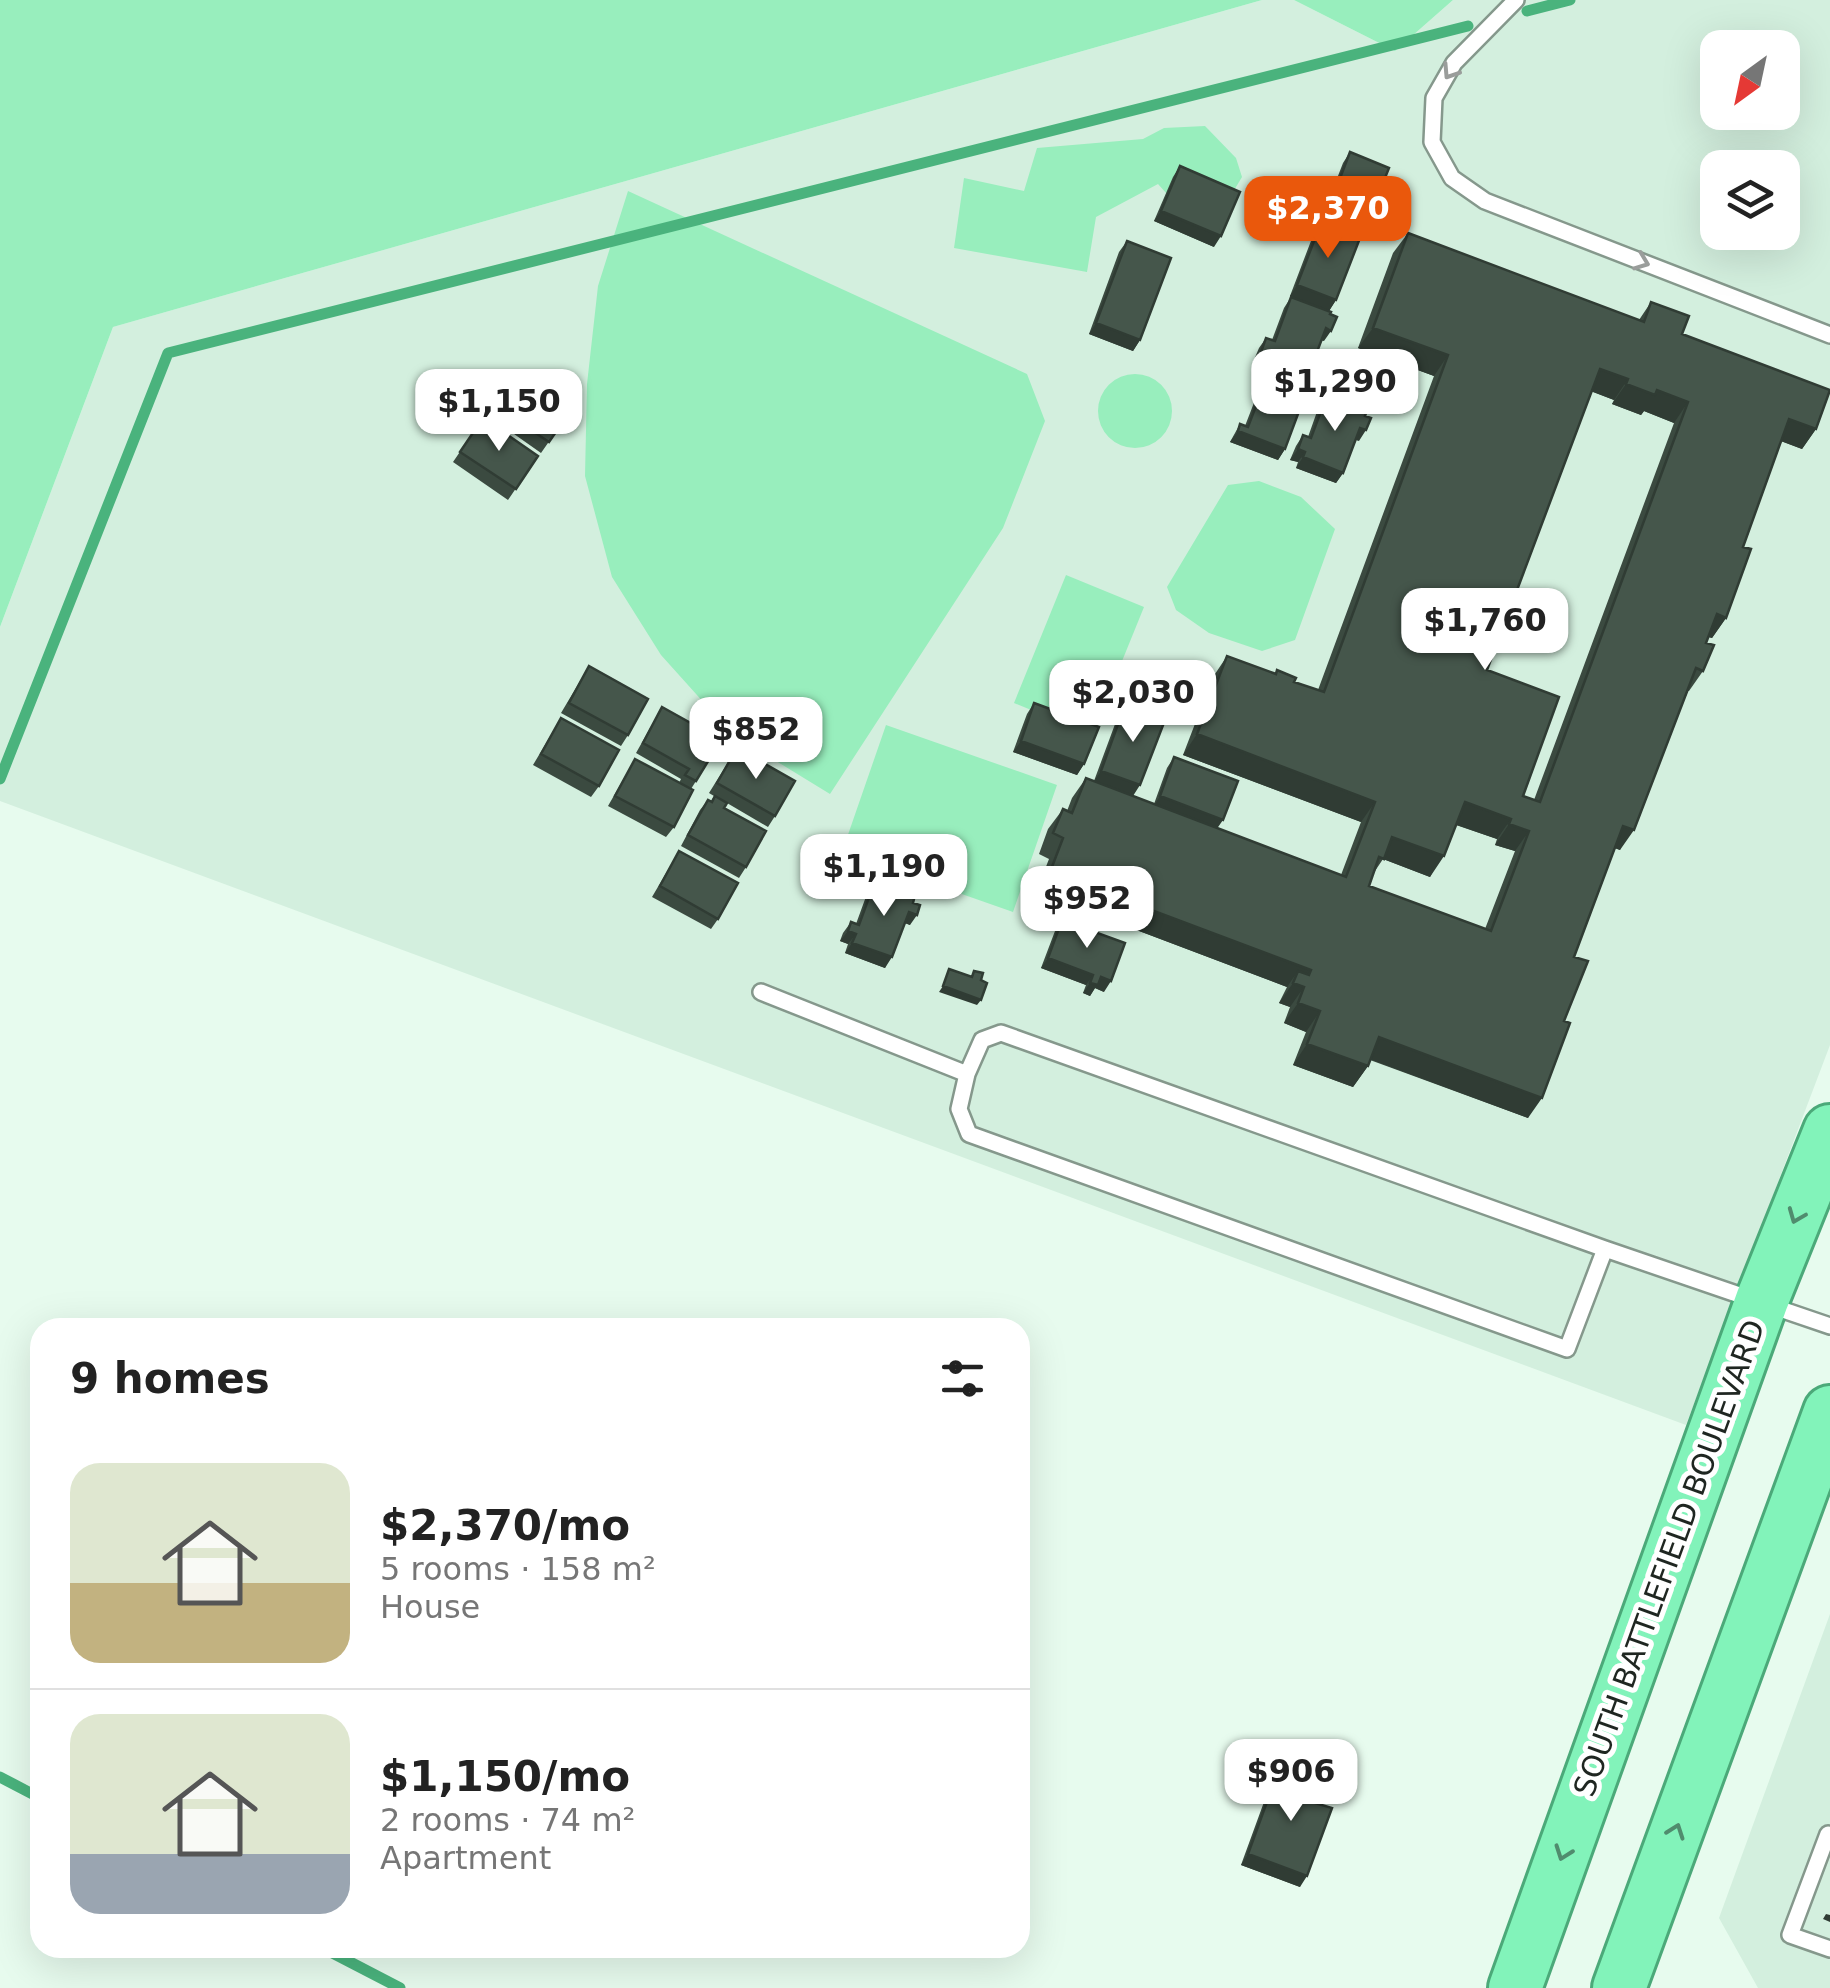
<!DOCTYPE html>
<html lang="en">
<head>
<meta charset="utf-8">
<style>
	:root { --surface:#fff; --page:#f6f6f6; --text:#222; --muted:#767676; --line:#e0e0e0; --accent:#ea580c }
	body { margin:0; font-family:"DejaVu Sans",sans-serif; background:var(--page); color:var(--text); height:100vh; display:flex; flex-direction:column; font-size:38px; white-space:nowrap }
	* { box-sizing:border-box; margin:0 }
	p { font-size:32px; color:var(--muted) }
	.icon { flex:none; width:55px; height:55px; fill:none; stroke:currentColor; stroke-width:2; stroke-linecap:round; stroke-linejoin:round }
	.map { position:relative; flex:1; overflow:hidden }
	.side { position:absolute; left:30px; top:1318px; width:1000px; height:640px; display:flex; flex-direction:column; background:var(--surface); border-radius:30px; box-shadow:0 10px 40px #0002 }
	.side>* { flex:none }
	.needle { width:65px; rotate:213deg }
	.controls { position:absolute; left:1700px; top:30px; display:grid; gap:20px }
	.controls a { display:grid; place-items:center; width:100px; height:100px; border-radius:20px; background:var(--surface); box-shadow:0 10px 40px #0002; font-size:50px }
	.price { position:absolute; translate:-50% -85px; padding:0 22px; border-radius:20px; background:#fff; color:#222; font-size:32px; line-height:65px; filter:drop-shadow(0 2px 5px #0008) }
	.price::after { content:''; position:absolute; left:50%; top:60px; width:30px; height:22px; margin-left:-15px; background:inherit; clip-path:polygon(0 0,100% 0,50% 100%) }
	.price.active { background:var(--accent); color:#fff }
	ul { padding:0; list-style:none }
	li { display:flex; align-items:center; gap:30px; height:250px; padding:0 40px }
	li+li { border-top:2px solid var(--line) }
	li span { display:grid; place-items:center; flex:none; width:280px; height:200px; border-radius:30px; color:#555 }
	li>.icon { margin-inline-start:auto }
	span .icon { width:120px; height:120px; fill:#fffc; stroke-width:1 }
	li b { font-size:42px }
	h2 { display:flex; justify-content:space-between; align-items:center; height:120px; padding:0 40px; font-size:42px }
	.map>svg:first-child { display:block }
	.built { fill:#d3efde; fill-rule:evenodd }
	.green { fill:#98eebd }
	.lines { fill:none; stroke-linecap:round; stroke-linejoin:round }
	.stream { stroke:#4ab37d; stroke-width:11 }
	.service-casing { stroke:#85988c; stroke-width:20 }
	.trunk-casing { stroke:#4ba979; stroke-width:58 }
	.service { stroke:#fff; stroke-width:15 }
	.trunk { stroke:#82f3ba; stroke-width:52 }
	.wall { fill:#3b4a40; fill-rule:evenodd }
	.shaded-wall { fill:#303c34 }
	.building { fill:#45564b; stroke:#303c34; stroke-width:2.5; fill-rule:evenodd }
	.oneway { stroke:#9a9d9b }
	.oneway2 { stroke:#508c6e }
	.labels { text-anchor:middle; dominant-baseline:central; stroke-width:10; stroke-linejoin:round; paint-order:stroke }
	.street-label { font-size:30px; fill:#1f2621; stroke:#fff }
</style>
</head>
<body>
<div class="map">
<svg width="1830" height="1988" viewBox="0 0 1830 1988">
	<rect width="100%" height="100%" fill="#e7fbee"/>
	<path class="built" d="M1262 0H1294L1395 51 1453 0H1830V1045L1686 1425 0 801V627L113 327ZM1718 48H1782V112H1718ZM1718 168H1782V232H1718Z
		M1830 1614V1988H1758L1719 1918Z"/>
	<path class="green" d="M0 0H1262L113 327 0 627Z
		M1294 0H1453L1395 51Z
		M1205 126 1236 158 1242 177 1227 202 1176 204 1158 184 1096 217 1087 272 954 248 964 178 1024 191 1037 148 1143 139 1164 128Z
		M628 191 1027 374 1045 421 1003 528 830 794 732 734 661 655 612 577 585 476 587 384 598 286Z
		M1098 411a37 37 0 1 1 74 0a37 37 0 1 1-74 0Z
		M1259 481 1301 497 1335 529 1295 640 1262 651 1209 633 1176 610 1167 587 1228 485Z
		M1066 575 1144 607 1092 735 1014 703Z
		M886 725 1057 785 1013 912 842 852Z"/>
	<g class="lines">
		<path class="stream" d="M1527 11 1570 0
			M0 779 168 353 1468 26
			M0 1777 40 1798
			M323 1948 400 1988"/>
		<defs>
			<path id="service" d="M1516 0 1454 63 1434 98 1432 142 1452 178 1485 201 1830 335
				M761 992 967 1074
				M1605 1249 1567 1349 969 1134 959 1109 967 1074 982 1040 1001 1033 1605 1249 1830 1326
				M1830 1835 1828 1834 1790 1935 1830 1949"/>
			<path id="trunk" d="M1515 1988 1762 1300 1830 1131
				M1619 1988 1830 1412"/>
		</defs>
		<use href="#service" class="service-casing"/>
		<use href="#trunk" class="trunk-casing"/>
		<use href="#service" class="service"/>
		<use href="#trunk" class="trunk"/>
	</g>
	<path class="wall" d="M1350 152 1359 238 1336 300 1329 311 1290 296 1314 233 1319 225 1343 163Z
		M1180 166 1214 247 1154 221 1173 177Z
		M1408 233 1639 320 1651 302 1682 334 1816 429 1802 449 1781 441 1743 547 1726 618 1712 638 1708 637 1706 643 1703 671 1689 691H1688L1620 850 1615 848 1574 957 1564 1021 1528 1118 1370 1060 1368 1066 1353 1087 1293 1065 1306 1032 1284 1023 1290 1007 1279 1003 1287 987 1036 892 1049 859 1039 854 1048 829 1063 809 1067 811 1072 798 1086 778 1154 804 1167 768 1174 757 1217 828 1341 875 1361 822 1183 755 1213 677 1227 656 1274 674 1277 670 1294 682 1318 690 1434 376 1358 348 1393 253ZM1591 391 1614 400 1612 404 1641 415 1644 411 1674 423 1534 800 1523 796 1487 670ZM1456 825 1497 839 1495 845 1515 851 1485 929 1369 886 1373 874 1383 859 1430 877Z
		M1127 241 1140 340 1133 351 1089 334 1119 252Z
		M1291 297 1324 341 1321 340 1302 384 1285 449 1278 460 1230 442 1240 424 1245 426 1262 382 1268 373 1260 371 1262 366 1253 362 1259 348 1266 338 1272 340 1284 308Z
		M517 372 571 410 541 453 487 415Z
		M1327 395 1359 441 1356 440 1343 473 1336 483 1296 468 1298 462 1290 460 1296 446 1303 435 1308 437 1319 406Z
		M483 418 538 456 508 500 453 462Z
		M589 666 628 735 621 746 561 713Z
		M1034 703 1084 764 1077 775 1013 752 1027 714Z
		M1125 705 1165 720 1094 781 1118 716Z
		M662 707 696 781 691 789 674 827 666 837 608 806 635 759 679 783 681 779 636 753Z
		M561 718 599 786 591 797 533 765Z
		M737 748 775 816 768 827 727 803 724 808 746 867 739 878 681 846 700 810 708 800 711 801 714 796 709 793Z
		M679 851 718 919 711 929 652 897Z
		M875 881 913 903 910 925 905 923 885 968 845 953 848 944 840 941 843 933 851 922 856 924 868 891Z
		M1076 916 1078 926 1104 992 1095 988 1090 996 1083 993 1086 985 1041 968 1055 931 1062 920 1071 923Z
		M1279 1769 1315 1803 1300 1887 1241 1865 1272 1780Z"/>
	<path class="shaded-wall" d="M1161 211 1221 236 1214 247 1154 221Z
		M1326 215 1364 230 1357 240 1319 225Z
		M1297 285 1336 300 1329 311 1290 296Z
		M1096 323 1140 340 1133 351 1089 334Z
		M1326 328 1331 331 1324 341 1318 339Z
		M1373 328 1448 355 1434 376 1358 348Z
		M1261 352 1269 355 1262 366 1253 362Z
		M1267 360 1308 376 1300 386 1260 371Z
		M1600 369 1628 379 1614 400 1585 389Z
		M1626 384 1657 390 1688 402 1674 423 1644 411 1641 415 1612 404Z
		M1789 419 1816 429 1802 449 1775 439Z
		M1360 428 1366 430 1359 441 1353 438Z
		M1238 431 1285 449 1278 460 1230 442Z
		M1298 449 1305 452 1298 462 1290 460Z
		M1303 457 1343 473 1336 483 1296 468Z
		M1717 614 1726 618 1712 638 1703 635Z
		M1197 734 1375 802 1361 822 1183 755Z
		M1021 741 1084 764 1077 775 1013 752Z
		M1101 771 1140 785 1133 796 1094 781Z
		M1160 796 1223 820 1216 830 1153 807Z
		M1465 802 1511 819 1497 839 1451 823Z
		M1509 824 1529 831 1515 851 1495 845Z
		M1623 826 1634 830 1620 850 1609 846Z
		M1392 837 1444 856 1430 877 1378 857Z
		M1050 872 1311 970 1300 986 1304 987 1290 1007 1279 1003 1293 983 1298 971 1287 987 1036 892Z
		M909 912 917 915 910 925 902 922Z
		M848 931 856 934 848 944 840 941Z
		M852 943 892 957 885 968 845 953Z
		M1048 958 1093 975 1086 985 1041 968Z
		M1101 977 1111 981 1104 992 1095 988 1090 996 1083 993 1090 983Z
		M943 986 981 1000 977 1005 939 992Z
		M1298 1003 1320 1011 1306 1032 1284 1023Z
		M1379 1037 1542 1098 1528 1118 1364 1057Z
		M1307 1044 1368 1066 1353 1087 1293 1065Z
		M1248 1854 1307 1876 1300 1887 1241 1865Z
		M1826 1914 1830 1915V1922L1823 1919Z"/>
	<path class="building" d="M1350 152 1389 168 1364 230 1326 215Z
		M1180 166 1240 192 1221 236 1161 211Z
		M1321 223 1360 238 1336 300 1297 285Z
		M1408 233 1644 322 1651 302 1689 316 1682 334 1830 390 1816 429 1789 419 1743 547 1751 549 1726 618 1717 614 1706 643 1714 645 1703 671 1696 668 1634 830 1623 826 1574 957 1588 961 1564 1021 1570 1023 1542 1098 1379 1037 1368 1066 1307 1044 1320 1011 1298 1003 1304 987 1293 983 1298 971 1309 975 1311 970 1050 872 1063 838 1053 833 1063 809 1072 813 1086 778 1346 877 1375 802 1197 734 1227 656 1276 674 1277 670 1296 678 1294 682 1324 692 1448 355 1373 328ZM1600 369 1628 379 1626 384 1655 395 1657 390 1688 402 1540 802 1523 796 1559 697 1487 670ZM1465 802 1511 819 1509 824 1529 831 1491 931 1369 886 1379 857 1384 859 1392 837 1444 856Z
		M1127 241 1171 258 1140 340 1096 323Z
		M1291 297 1331 312 1330 314 1337 317 1331 331 1326 328 1308 376 1267 360 1269 355 1261 352 1266 338 1275 341Z
		M517 372 571 410 549 442 494 405Z
		M1269 372 1308 387 1285 449 1238 431 1240 424 1248 427Z
		M1327 395 1367 410 1365 416 1371 418 1366 430 1360 428 1343 473 1303 457 1305 452 1298 449 1303 435 1311 438Z
		M483 418 538 456 516 489 460 452Z
		M589 666 648 699 628 735 569 703Z
		M1034 703 1099 727 1084 764 1021 741Z
		M1125 705 1165 720 1140 785 1101 771Z
		M662 707 721 740 696 781 685 775 689 769 643 743Z
		M561 718 619 750 599 786 541 754Z
		M737 748 795 781 775 816 717 783Z
		M1174 757 1238 781 1223 820 1160 796Z
		M635 759 693 790 674 827 615 796Z
		M715 796 727 803 724 808 766 831 746 867 688 835 708 800 712 802Z
		M679 851 738 883 718 919 660 886Z
		M875 881 915 895 913 903 920 905 917 915 909 912 892 957 852 943 856 934 848 931 851 922 859 925Z
		M1076 916 1081 918 1078 926 1125 943 1111 981 1101 977 1098 985 1090 983 1093 975 1048 958 1062 920 1073 924Z
		M949 969 972 977 974 971 983 973 981 980 987 983 981 1000 943 986Z
		M1279 1769 1322 1784 1315 1803 1332 1808 1307 1876 1248 1854Z"/>
	<defs><path id="oneway-chevron" d="M-2-3.5L2.5 0L-2 3.5" fill="none" stroke-width="1.6" stroke-linecap="round" stroke-linejoin="round" transform="scale(2.5)"/></defs>
	<g class="oneway">
		<use href="#oneway-chevron" transform="translate(1450 72) rotate(123)"/>
		<use href="#oneway-chevron" transform="translate(1642 262) rotate(21)"/>
	</g>
	<g class="oneway2">
		<use href="#oneway-chevron" transform="translate(1796 1216) rotate(112)"/>
		<use href="#oneway-chevron" transform="translate(1676 1831) rotate(-70)"/>
		<use href="#oneway-chevron" transform="translate(1563 1853) rotate(110)"/>
	</g>
	<g class="labels">
		<g class="street-label">
			<text transform="translate(1669 1558) rotate(-70)">SOUTH BATTLEFIELD BOULEVARD</text>
		</g>
	</g>
</svg>
<div class="controls">
<a><svg class="needle" viewBox="-14 -14 28 28"><path d="M0-13l5 13h-10z" fill="#e53935"/><path d="M0 13l5-13h-10z" fill="#767676"/></svg></a>
<a><svg class="icon" aria-label="layers" viewBox="0 0 24 24"><path d="M12 4l9 5-9 5-9-5zM3 14l9 5 9-5"/></svg></a>
</div>
<b class="price active" style="left:1328px;top:261px">$2,370</b>
<b class="price" style="left:1335px;top:434px">$1,290</b>
<b class="price" style="left:499px;top:454px">$1,150</b>
<b class="price" style="left:1485px;top:673px">$1,760</b>
<b class="price" style="left:1133px;top:745px">$2,030</b>
<b class="price" style="left:756px;top:782px">$852</b>
<b class="price" style="left:884px;top:919px">$1,190</b>
<b class="price" style="left:1087px;top:951px">$952</b>
<b class="price" style="left:1291px;top:1824px">$906</b>
<section class="side">
<h2>9 homes<svg class="icon" aria-label="filters" viewBox="0 0 24 24"><path d="M4 7h16M4 17h16"/><circle cx="9" cy="7" r="2"/><circle cx="15" cy="17" r="2"/></svg></h2>
<ul>
<li><span style="background:linear-gradient(#dfe7d0 60%,#c2b280 0)"><svg class="icon" aria-label="home" viewBox="0 0 24 24"><path d="M3 11l9-7 9 7M6 9v11h12V9"/></svg></span><div><b>$2,370/mo</b><p>5 rooms · 158 m²</p><p>House</p></div></li>
<li><span style="background:linear-gradient(#dfe7d0 70%,#9aa5b1 0)"><svg class="icon" aria-label="home" viewBox="0 0 24 24"><path d="M3 11l9-7 9 7M6 9v11h12V9"/></svg></span><div><b>$1,150/mo</b><p>2 rooms · 74 m²</p><p>Apartment</p></div></li>
</ul>
</section>
</div>
</body>
</html>
